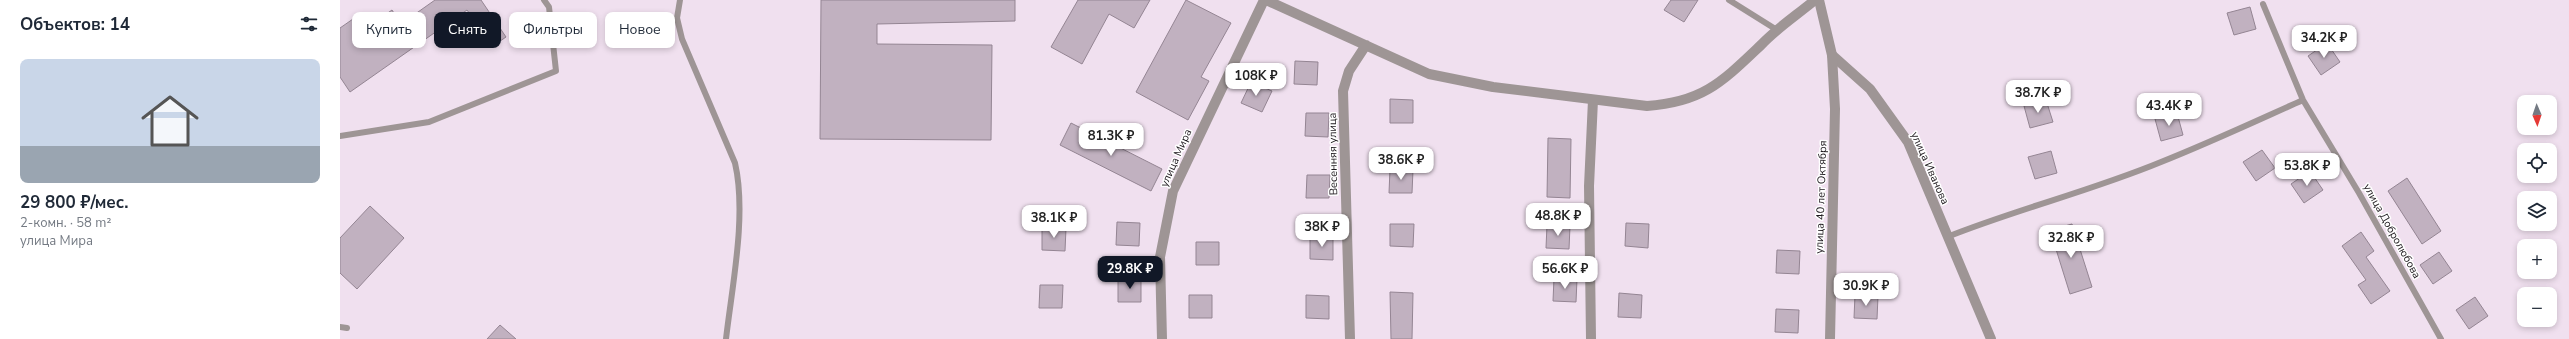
<!DOCTYPE html>
<html lang="ru">
<head>
<meta charset="utf-8">
<style>
	:root { --surface:#fff; --page:#f2f2f3; --text:#1f2937; --muted:#747a83; --accent:#111827 }
	body { margin:0; font-family:"Nunito Sans",sans-serif; background:var(--page); color:var(--text); height:100vh; display:flex; flex-direction:column; font-size:15px; white-space:nowrap }
	* { box-sizing:border-box; margin:0 }
	p { font-size:13px; color:var(--muted) }
	.icon { flex:none; width:22px; height:22px; fill:none; stroke:currentColor; stroke-width:2; stroke-linecap:round; stroke-linejoin:round }
	.map { position:relative; flex:1; overflow:hidden }
	.side { display:flex; flex-direction:column; background:var(--surface); width:340px }
	.side>* { flex:none }
	.top-card { position:absolute; left:12px; top:12px; width:380px; height:36px; display:flex; gap:8px }
	.needle { width:26px; rotate:178deg }
	.buttons { position:absolute; left:2177px; top:95px; display:grid; gap:8px }
	.buttons a { display:grid; place-items:center; width:40px; height:40px; border-radius:8px; background:var(--surface); box-shadow:0 2px 6px #0003; font-size:20px }
	.price { position:absolute; translate:-50% -34px; padding:0 9px; border-radius:8px; background:#fff; color:#222; font-size:13px; line-height:26px; filter:drop-shadow(0 1px 2px #0008) }
	.price::after { content:''; position:absolute; left:50%; top:24px; width:12px; height:9px; margin-left:-6px; background:inherit; clip-path:polygon(0 0,100% 0,50% 100%) }
	.price.current { background:var(--accent); color:#fff }
	ul { padding:0; list-style:none }
	li { display:grid; align-content:center; gap:8px; height:212px; padding:0 20px }
	li span { display:grid; place-items:center; height:124px; border-radius:8px; color:#555 }
	li>.icon { margin-inline-start:auto }
	span .icon { width:72px; height:72px; fill:#fffc; stroke-width:1 }
	li b { font-size:17px }
	h2 { display:flex; justify-content:space-between; align-items:center; height:48px; padding:0 20px; font-size:17px }
	.chip { padding:0 14px; border-radius:8px; background:var(--surface); box-shadow:0 2px 6px #0003; font-size:14px; line-height:36px }
	.chip.current { background:var(--accent); color:#fff }
	main { display:flex; flex:1; min-height:0 }
	.map>svg:first-child { display:block }
	.building { fill:#c1b1c0; stroke:#948593 }
	.lines { fill:none; stroke-linecap:round; stroke-linejoin:round }
	.service { stroke:#9e9595; stroke-width:6 }
	.minor { stroke:#9e9595; stroke-width:10 }
	.tertiary { stroke:#9e9595; stroke-width:10 }
	.labels { text-anchor:middle; dominant-baseline:central; stroke-width:3; stroke-linejoin:round; paint-order:stroke }
	.street-label { font-size:11px; fill:#1d181d; stroke:#fff }
</style>
</head>
<body>
<main>
<section class="side">
<h2>Объектов: 14<svg class="icon" aria-label="filters" viewBox="0 0 24 24"><path d="M4 7h16M4 17h16"/><circle cx="9" cy="7" r="2"/><circle cx="15" cy="17" r="2"/></svg></h2>
<ul>
<li><span style="background:linear-gradient(#c9d6e8 70%,#9aa5b1 0)"><svg class="icon" aria-label="home" viewBox="0 0 24 24"><path d="M3 11l9-7 9 7M6 9v11h12V9"/></svg></span><div><b>29 800 ₽/мес.</b><p>2-комн. · 58 m²</p><p>улица Мира</p></div></li>
</ul>
</section>
<div class="map">
<svg width="2229" height="339" viewBox="0 0 2229 339">
	<rect width="100%" height="100%" fill="#f0e0ef"/>
	<path class="building" d="M95 0H141L166 37 153 46 127 10 10 92 0 77V28L13 19 22 31 52 10 61 24Z
		M481 0H675V21L537 24V44L652 45 651 140 480 139Z
		M738 0H810L794 28 769 14 742 64 711 47Z
		M846 0 891 23 861 77 869 81 848 120 796 92Z
		M1331 0H1358L1344 22 1324 10Z
		M1910 7 1916 29 1894 35 1887 13Z
		M1987 43 2000 62 1981 75 1968 56Z
		M955 61 978 62 977 85 954 84Z
		M911 82 932 91 922 112 901 103Z
		M1050 99 1073 100V123H1050Z
		M1706 100 1713 122 1690 128 1684 106Z
		M966 113H989L988 137 965 136Z
		M1837 113 1843 135 1821 141 1815 119Z
		M731 123 822 169 811 191 720 145Z
		M1208 138 1231 139 1230 198 1207 197Z
		M1922 150 1935 168 1916 181 1903 162Z
		M1711 151 1717 173 1695 179 1688 157Z
		M1050 169 1073 170 1072 193H1049Z
		M1970 171 1983 190 1964 203 1951 184Z
		M967 175H990L989 198H966Z
		M2067 178 2101 231 2082 244 2048 191Z
		M30 206 64 238 17 289 0 273V238Z
		M777 222 800 223 799 246 776 245Z
		M1286 223 1309 224 1308 248 1285 246Z
		M1050 224H1074L1073 247 1050 246Z
		M1732 224 1752 287 1730 294 1710 230Z
		M1207 225 1230 226 1229 249 1206 248Z
		M702 227 726 228 725 251 702 250Z
		M2021 232 2034 251 2026 257 2050 291 2031 304 2018 285 2026 280 2002 246Z
		M970 236 993 237V260L970 259Z
		M856 242H879V265H856Z
		M1437 250 1460 251 1459 274 1436 273Z
		M2099 252 2112 271 2093 284 2080 265Z
		M1214 278 1237 279 1236 302 1213 301Z
		M778 279H801V302H778Z
		M700 285H723L722 308H699Z
		M1050 292 1073 293 1072 339H1051Z
		M1279 293 1302 295 1301 318 1278 317Z
		M849 295H872V318H849Z
		M966 295 989 296V319L966 318Z
		M1515 295 1538 296 1537 319 1514 318Z
		M2135 297 2148 316 2129 329 2116 310Z
		M1436 309 1459 310 1458 333 1435 332Z
		M160 325 176 339H147Z"/>
	<g class="lines">
		<path class="service" d="M340 0 337 18 342 39 395 163C407 215 392 286 386 339
			M1389 0 1437 30
			M1923 4 1963 100 2019 193 2101 339
			M0 136 89 122 216 71 209 7 204 0
			M1607 237C1677 209 1751 191 1821 162 1869 143 1916 121 1963 100
			M0 327 7 328"/>
		<path class="minor" d="M926 0 1089 74 1153 87 1307 106C1363 102 1382 82 1421 45 1437 28 1457 15 1475 0
			M1492 55 1530 89 1568 142 1651 339
			M822 339 820 257 833 191 924 0
			M1010 339 1003 91 1009 71 1026 45
			M1251 339 1249 186 1253 100"/>
		<path class="tertiary" d="M1479 0 1492 55 1495 109 1490 339"/>
	</g>
	<g class="labels">
		<g class="street-label">
			<text transform="translate(993 154) rotate(-91)">Весенняя улица</text>
			<text transform="translate(836 158) rotate(-66)">улица Мира</text>
			<text transform="translate(1590 168) rotate(66)">улица Иванова</text>
			<text transform="translate(1481 197) rotate(-88)">улица 40 лет Октября</text>
			<text transform="translate(2052 231) rotate(61)">улица Добролюбова</text>
		</g>
	</g>
</svg>
<div class="buttons">
<a><svg class="needle" viewBox="-14 -14 28 28"><path d="M0-13l5 13h-10z" fill="#e53935"/><path d="M0 13l5-13h-10z" fill="#747a83"/></svg></a>
<a><svg class="icon" aria-label="locate" viewBox="0 0 24 24"><circle cx="12" cy="12" r="6"/><path d="M12 2v4M12 18v4M2 12h4M18 12h4"/></svg></a>
<a><svg class="icon" aria-label="layers" viewBox="0 0 24 24"><path d="M12 4l9 5-9 5-9-5zM3 14l9 5 9-5"/></svg></a>
<a>+</a>
<a>−</a>
</div>
<b class="price" style="left:1984px;top:59px">34.2K ₽</b>
<b class="price" style="left:916px;top:97px">108K ₽</b>
<b class="price" style="left:1698px;top:114px">38.7K ₽</b>
<b class="price" style="left:1829px;top:127px">43.4K ₽</b>
<b class="price" style="left:771px;top:157px">81.3K ₽</b>
<b class="price" style="left:1061px;top:181px">38.6K ₽</b>
<b class="price" style="left:1967px;top:187px">53.8K ₽</b>
<b class="price" style="left:1218px;top:237px">48.8K ₽</b>
<b class="price" style="left:714px;top:239px">38.1K ₽</b>
<b class="price" style="left:982px;top:248px">38K ₽</b>
<b class="price" style="left:1731px;top:259px">32.8K ₽</b>
<b class="price current" style="left:790px;top:290px">29.8K ₽</b>
<b class="price" style="left:1225px;top:290px">56.6K ₽</b>
<b class="price" style="left:1526px;top:307px">30.9K ₽</b>
<div class="top-card">
<a class="chip">Купить</a>
<a class="chip current">Снять</a>
<a class="chip">Фильтры</a>
<a class="chip">Новое</a>
</div>
</div>
</main>
</body>
</html>
